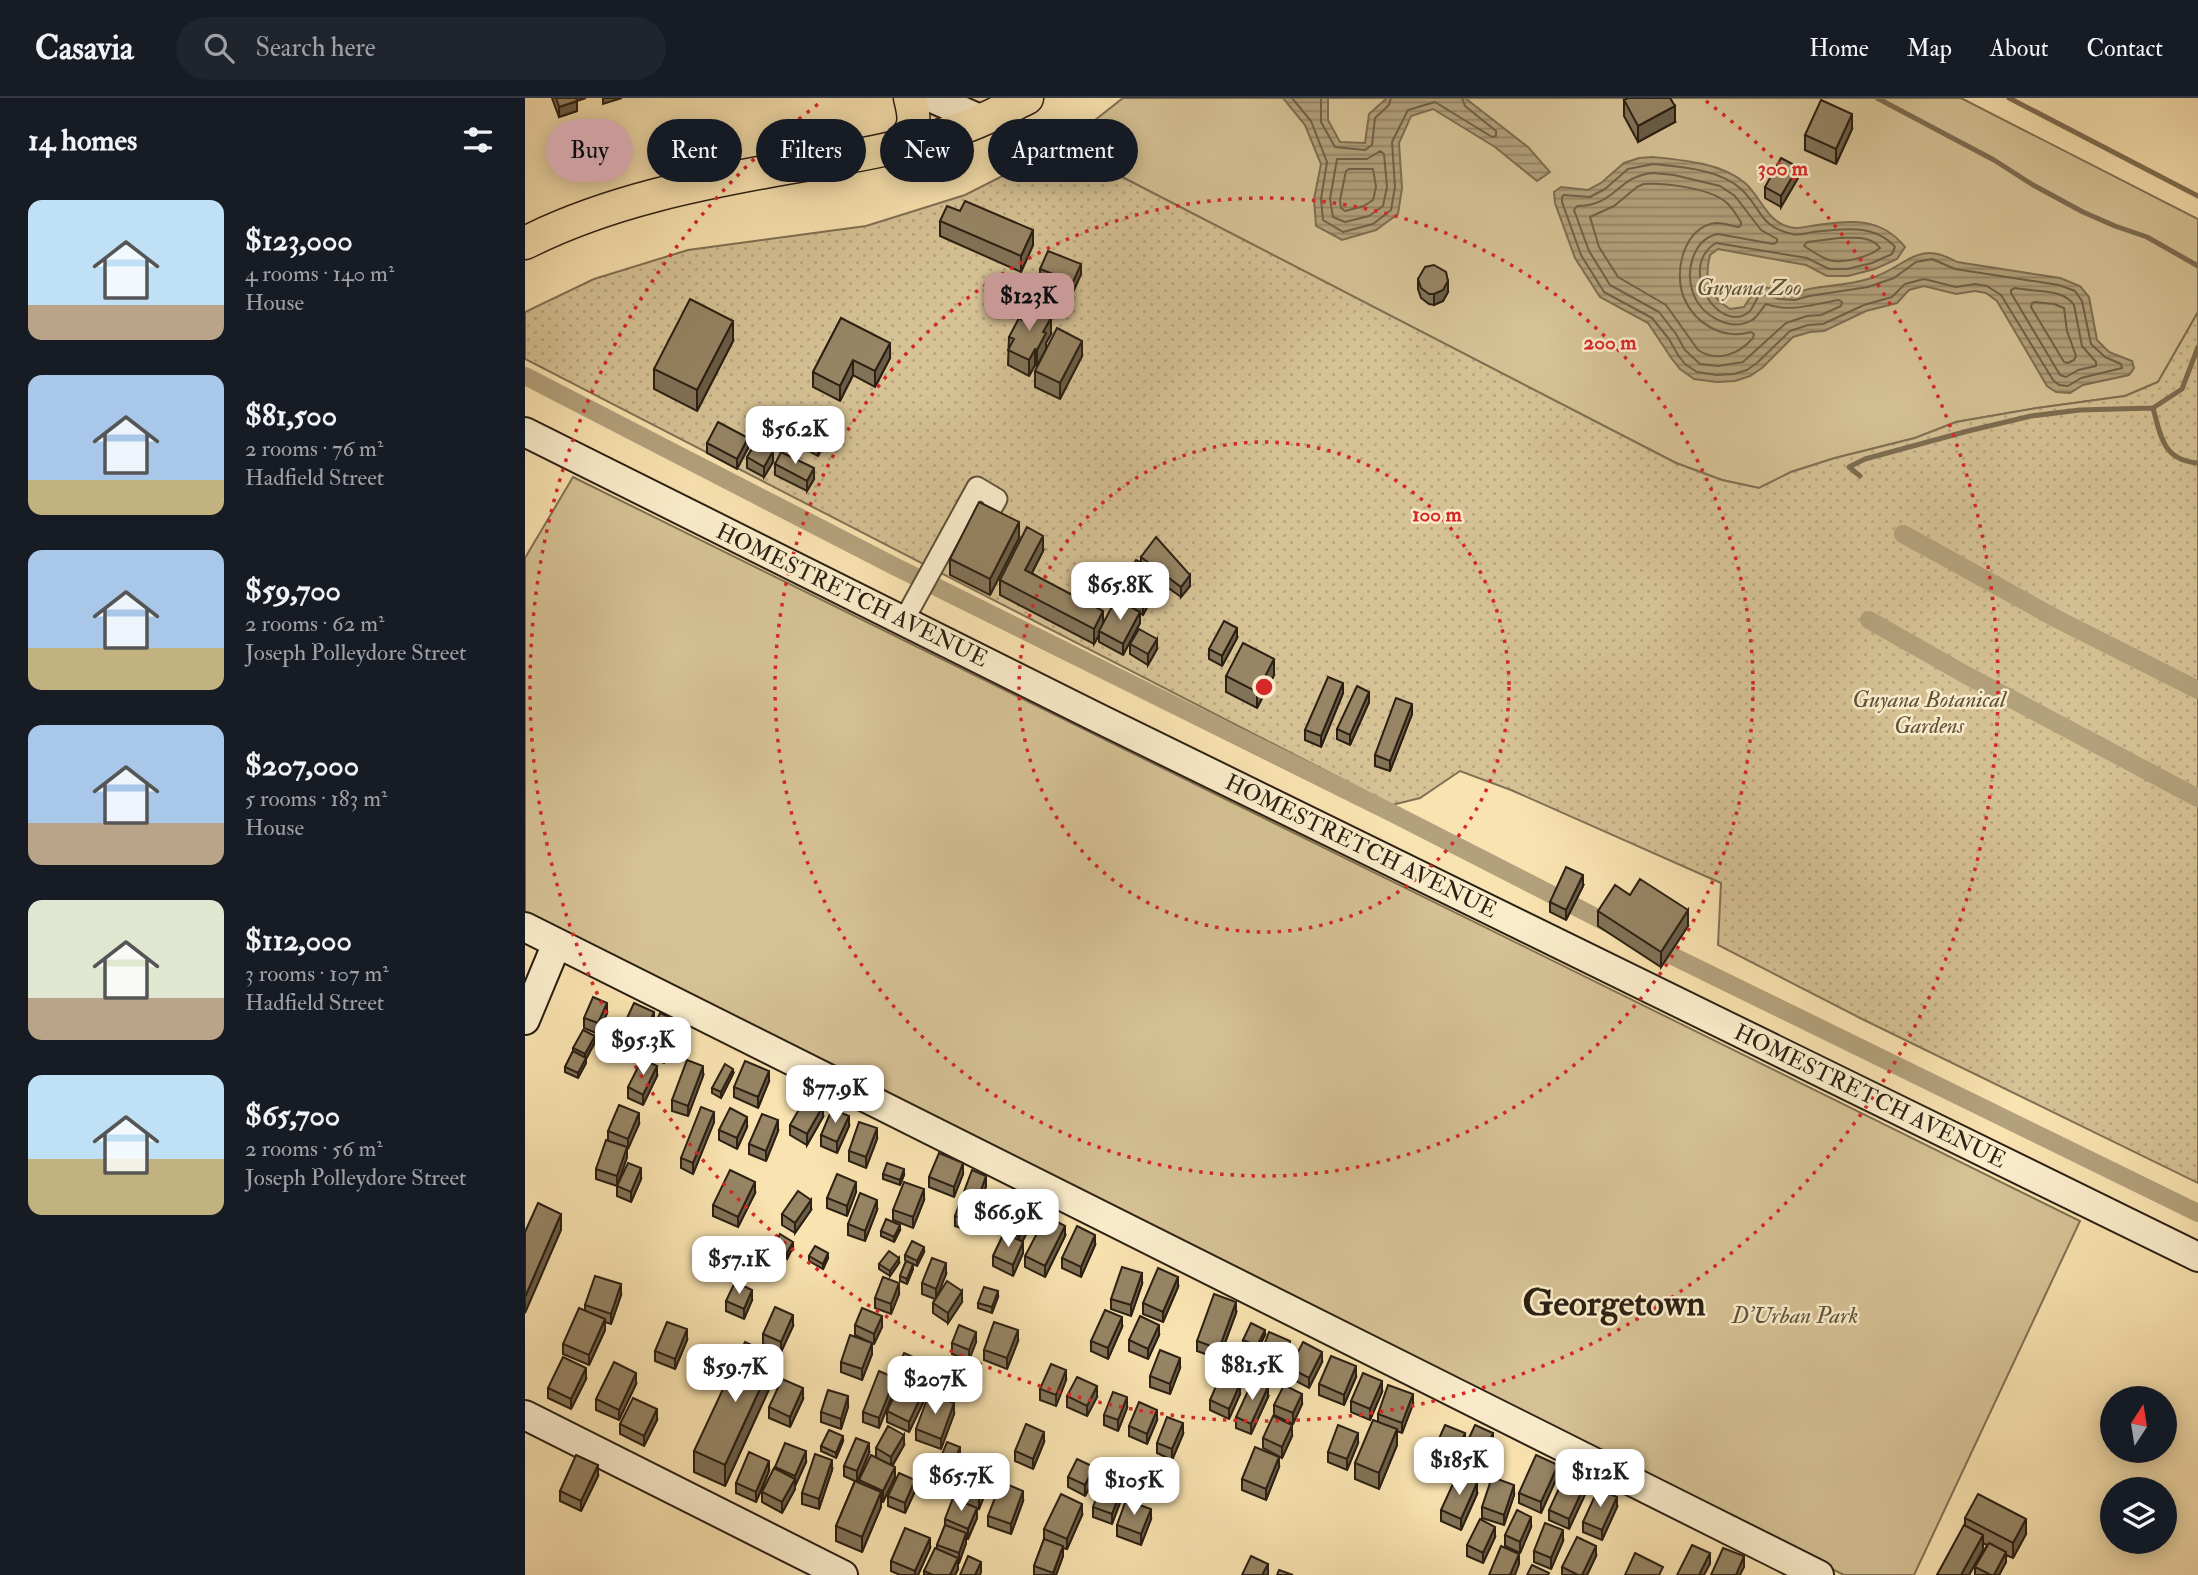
<!DOCTYPE html>
<html lang="en">
<head>
<meta charset="utf-8">
<style>
	:root { --surface:#171b24; --page:#20242c; --text:#f1f3f6; --muted:#9ea1a6; --line:#363941; --accent:#c59692 }
	body { margin:0; font-family:"IM FELL Double Pica",serif; background:var(--page); color:var(--text); height:100vh; display:flex; flex-direction:column; font-size:26px; white-space:nowrap }
	* { box-sizing:border-box; margin:0 }
	p { font-size:23px; color:var(--muted) }
	.icon { flex:none; width:38px; height:38px; fill:none; stroke:currentColor; stroke-width:2; stroke-linecap:round; stroke-linejoin:round }
	.map { position:relative; flex:1; overflow:hidden }
	.side { display:flex; flex-direction:column; background:var(--surface); width:525px }
	.side>* { flex:none }
	.guide { position:absolute; left:21px; top:21px; width:665px; height:63px; display:flex; gap:14px }
	.needle { width:46px; rotate:12deg }
	.tools { position:absolute; left:1575px; top:1288px; display:grid; gap:14px }
	.tools a { display:grid; place-items:center; width:77px; height:77px; border-radius:50%; background:var(--surface); box-shadow:0 4px 18px #0003; font-size:35px }
	.price { position:absolute; translate:-50% -60px; padding:0 16px; border-radius:14px; background:#fff; color:#222; font-size:23px; line-height:46px; filter:drop-shadow(0 2px 4px #0008) }
	.price::after { content:''; position:absolute; left:50%; top:42px; width:21px; height:16px; margin-left:-10px; background:inherit; clip-path:polygon(0 0,100% 0,50% 100%) }
	.price.active { background:var(--accent); color:#111 }
	ul { padding:0; list-style:none }
	li { display:flex; align-items:center; gap:21px; height:175px; padding:0 28px }
	li span { display:grid; place-items:center; flex:none; width:196px; height:140px; border-radius:14px; color:#555 }
	li>.icon { margin-inline-start:auto }
	span .icon { width:84px; height:84px; fill:#fffc; stroke-width:1 }
	li b { font-size:30px }
	h2 { display:flex; justify-content:space-between; align-items:center; height:84px; padding:0 28px; font-size:30px }
	.pill { padding:0 24px; border-radius:32px; background:var(--surface); box-shadow:0 4px 18px #0003; font-size:24px; line-height:63px }
	.pill.active { background:var(--accent); color:#111 }
	header { display:flex; align-items:center; gap:42px; box-sizing:border-box; height:98px; padding:0 35px; background:var(--surface); border-bottom:2px solid var(--line) }
	header strong { font-size:33px }
	nav { display:flex; gap:38px; margin-inline-start:auto; font-size:24px }
	.search { width:490px; height:63px; background:var(--page); display:flex; align-items:center; gap:18px; box-sizing:border-box; padding:0 24px; border-radius:38px; color:var(--muted); font-size:26px }
	main { display:flex; flex:1; min-height:0 }
	.map>svg:first-child { display:block }
	.park { fill:#d6c295; stroke:#817154; stroke-width:2 }
	.garden { fill:url(#garden-dots); stroke:#817154; stroke-width:2 }
	.water { fill:url(#water-rules); stroke:#7d6d51; stroke-width:2 }
	.lines { fill:none; stroke-linecap:round; stroke-linejoin:round }
	.shore { stroke:#706047; stroke-width:2 }
	.stream { stroke:#7d6d51; stroke-width:5 }
	.canal { stroke:#b3a17b; stroke-width:18 }
	.street-casing { stroke:#5f513a; stroke-width:23 }
	.secondary-casing { stroke:#2c2013; stroke-width:32 }
	.primary-casing { stroke:#2c2013; stroke-width:35 }
	.street { stroke:#fbedcc; stroke-width:19 }
	.secondary { stroke:#fbedcc; stroke-width:28 }
	.primary { stroke:#f9e3b0; stroke-width:32 }
	.wall { fill:#827257; stroke:#2c2013; stroke-width:2 }
	.shaded-wall { fill:#6a5d47; stroke:#2c2013; stroke-width:2 }
	.building { fill:#978565; stroke:#2c2013; stroke-width:2 }
	.ring { fill:none; stroke:#d62828; stroke-width:3.5; stroke-dasharray:3.5 7 }
	.labels { text-anchor:middle; dominant-baseline:central; stroke-width:5; stroke-linejoin:round; paint-order:stroke }
	.park-label { font-size:23px; font-style:italic; fill:#5f513a; stroke:#fbedcc }
	.street-label { font-size:23px; fill:#2c2013; stroke:#fbedcc }
	.town-label { font-size:37px; font-weight:bold; fill:#2c2013; stroke:#fbedcc }
	.centre { fill:#d62828; stroke:#fbedcc; stroke-width:3.5 }
	.ring-label { font-size:21px; text-anchor:middle; font-weight:bold; fill:#d62828; stroke:#fbedcc; stroke-width:5; stroke-linejoin:round; paint-order:stroke }
</style>
</head>
<body>
<header>
<strong>Casavia</strong>
<div class="search"><svg class="icon" aria-label="search" viewBox="0 0 24 24"><circle cx="10" cy="10" r="6"/><path d="M15 15l6 6"/></svg>Search here</div>
<nav><a>Home</a><a>Map</a><a>About</a><a>Contact</a></nav>
</header>
<main>
<section class="side">
<h2>14 homes<svg class="icon" aria-label="filters" viewBox="0 0 24 24"><path d="M4 7h16M4 17h16"/><circle cx="9" cy="7" r="2"/><circle cx="15" cy="17" r="2"/></svg></h2>
<ul>
<li><span style="background:linear-gradient(#bfe0f5 75%,#b9a48a 0)"><svg class="icon" aria-label="home" viewBox="0 0 24 24"><path d="M3 11l9-7 9 7M6 9v11h12V9"/></svg></span><div><b>$123,000</b><p>4 rooms · 140 m²</p><p>House</p></div></li>
<li><span style="background:linear-gradient(#a9c7e8 75%,#c2b280 0)"><svg class="icon" aria-label="home" viewBox="0 0 24 24"><path d="M3 11l9-7 9 7M6 9v11h12V9"/></svg></span><div><b>$81,500</b><p>2 rooms · 76 m²</p><p>Hadfield Street</p></div></li>
<li><span style="background:linear-gradient(#a9c7e8 70%,#c2b280 0)"><svg class="icon" aria-label="home" viewBox="0 0 24 24"><path d="M3 11l9-7 9 7M6 9v11h12V9"/></svg></span><div><b>$59,700</b><p>2 rooms · 62 m²</p><p>Joseph Polleydore Street</p></div></li>
<li><span style="background:linear-gradient(#a9c7e8 70%,#b9a48a 0)"><svg class="icon" aria-label="home" viewBox="0 0 24 24"><path d="M3 11l9-7 9 7M6 9v11h12V9"/></svg></span><div><b>$207,000</b><p>5 rooms · 183 m²</p><p>House</p></div></li>
<li><span style="background:linear-gradient(#dfe7d0 70%,#b9a48a 0)"><svg class="icon" aria-label="home" viewBox="0 0 24 24"><path d="M3 11l9-7 9 7M6 9v11h12V9"/></svg></span><div><b>$112,000</b><p>3 rooms · 107 m²</p><p>Hadfield Street</p></div></li>
<li><span style="background:linear-gradient(#bfe0f5 60%,#c2b280 0)"><svg class="icon" aria-label="home" viewBox="0 0 24 24"><path d="M3 11l9-7 9 7M6 9v11h12V9"/></svg></span><div><b>$65,700</b><p>2 rooms · 56 m²</p><p>Joseph Polleydore Street</p></div></li>
</ul>
</section>
<div class="map">
<svg width="1673" height="1477" viewBox="0 0 1673 1477">
	<defs>
		<pattern id="garden-dots" width="8" height="8" patternUnits="userSpaceOnUse" patternTransform="scale(1.75)"><rect width="8" height="8" fill="#d6c295"/><path d="M2 2h.1M6 6h.1" fill="none" stroke="#b8a680" stroke-width="1.8" stroke-linecap="round"/></pattern>
		<pattern id="water-rules" width="6" height="5" patternUnits="userSpaceOnUse" patternTransform="scale(1.75)"><rect width="6" height="5" fill="#b3a17b"/><path d="M0 2.5h6" fill="none" stroke="#928364"/></pattern>
	</defs>
	<rect width="100%" height="100%" fill="#f9e3b0"/>
	<filter id="stains"><feTurbulence type="fractalNoise" baseFrequency=".00286" numOctaves="4"/><feColorMatrix values="0 0 0 0 .2 0 0 0 0 .09 0 0 0 0 .02 0 0 0 .5 -.17"/></filter>
	<radialGradient id="worn" r=".72"><stop offset=".6" stop-color="#630" stop-opacity="0"/><stop offset="1" stop-color="#630" stop-opacity=".3"/></radialGradient>
	<path class="park" d="M598 0H1436L1673 121V214L1633 284 1600 298 1512 310 1431 324 1390 340 1310 360 1266 374 1234 390 1197 382 1151 365 537 48Z
		M48 379 1555 1123 1389 1477H1319L0 816V460Z"/>
	<path class="garden" d="M537 48 1151 365 1197 382 1234 390 1266 374 1310 360 1390 340 1431 324 1512 310 1600 298 1633 284 1673 214V1085L1335 920 1193 847 1196 785 986 692 935 673 895 700 867 707 0 261V214L69 181 163 152 341 128 440 97Z"/>
	<path class="water" d="M758 0H803V22L815 44 840 45 844 16 862 0H940L1003 49 1025 74 1012 83 970 49 908 11 886 18 874 45 877 90 873 116 851 132 817 142 791 128 789 101 796 66 780 27Z
		M1128 59C1158 62 1196 65 1220 85 1238 101 1242 127 1270 130 1277 130 1285 128 1292 127 1326 122 1356 119 1380 149L1372 161 1350 171 1323 178H1302L1281 167 1193 151 1185 157C1179 181 1183 198 1205 211L1219 209 1232 189C1244 187 1255 196 1268 195 1274 195 1279 192 1284 191 1303 187 1324 187 1343 181 1381 171 1390 140 1432 164L1535 180 1555 188 1564 199 1572 242 1584 254 1607 263 1609 270 1604 277 1558 287 1545 295 1531 294 1522 288 1472 203 1461 195 1450 193 1431 196 1399 188 1384 192 1372 205 1341 213 1299 233 1285 234 1268 239 1237 270 1225 278 1210 283 1192 284 1169 281 1155 271 1147 261 1123 225 1075 199 1050 160 1030 105 1029 94 1036 89 1063 92 1076 85 1099 65 1114 60Z"/>
	<g class="lines">
		<path class="shore" d="M767 0 786 23 802 64 796 101 798 122 818 134 848 126 866 112 870 89 867 44 883 12 910 4 967 39 971 38V33L940 8 937 0
			M796 0V24L810 49 840 52 847 47 850 20 864 7 866 0
			M855 53 859 56 862 89 858 108 844 118 820 124 808 119 805 101 812 61H842Z
			M1128 66C1156 69 1194 71 1216 91 1236 109 1234 129 1267 136 1274 138 1282 135 1288 134 1316 131 1349 125 1370 149L1367 156 1347 165 1322 171H1304L1282 160 1191 145C1151 169 1194 238 1224 214 1229 209 1231 200 1236 195L1254 201 1270 202 1284 198 1343 189 1369 180 1391 164 1407 161 1430 171 1534 187 1550 193 1557 203 1566 246 1580 259 1596 266 1597 270 1556 280 1543 288 1534 287 1528 282 1476 197 1462 188 1450 186 1431 189 1399 181 1380 186 1367 199 1339 207 1298 226 1283 227 1265 233 1232 265 1222 272 1209 276 1192 277 1172 274 1160 266 1153 257 1144 241 1127 220 1079 194 1056 157 1037 104V99L1039 97 1065 99 1080 91 1103 71Z
			M824 71H848L851 89 848 102 839 108 820 113 816 110 815 102 821 73Z
			M1128 75 1149 77 1195 88 1210 98 1236 132 1252 141V144L1248 146 1193 136C1168 141 1160 173 1168 195 1176 217 1205 235 1227 222 1233 219 1236 211 1241 206 1268 215 1287 206 1314 202L1317 204 1316 208 1296 217 1282 218 1261 225 1218 264 1193 268 1175 266 1160 252 1151 236 1134 214 1085 187 1064 153 1049 112 1052 108C1091 108 1092 78 1128 75Z
			M1119 86C1141 85 1187 90 1203 106 1208 111 1212 118 1216 124V127L1214 129C1207 128 1199 125 1192 125 1159 127 1148 174 1159 200 1170 226 1198 242 1226 234L1229 236 1228 240C1214 256 1193 265 1173 252L1141 207 1093 179 1074 149 1065 119 1089 108 1112 89Z
			M1314 140C1328 140 1346 137 1355 150 1344 159 1318 166 1304 162 1296 159 1285 152 1279 148L1282 144Z
			M1490 190C1508 194 1538 190 1549 207L1557 248 1571 264V268L1553 272 1541 279 1535 277 1486 195V192Z
			M1510 204 1529 206 1539 210 1542 233 1551 258 1549 262 1543 265 1539 264 1506 209 1507 205Z"/>
		<path class="stream" d="M1352 0 1469 62 1508 87 1558 114 1590 128 1622 139 1673 168
			M1484 0 1673 98
			M1628 310C1636 339 1638 362 1673 365
			M1335 378 1324 369 1340 361 1443 333 1506 318 1555 312 1628 310 1657 291 1673 249"/>
		<path class="canal" d="M0 278 369 468 871 717 1092 830
			M1378 436 1532 521 1673 592
			M1344 522 1441 577 1673 700
			M1123 846 1673 1115"/>
		<defs>
			<path id="street" d="M379 522 452 389 472 401 464 415"/>
			<path id="secondary" d="M407 0 457 22
				M0 334 573 620 1673 1159
				M0 829 1294 1477
				M0 922 32 845
				M0 1317 318 1477"/>
			<path id="primary" d="M372 48C391 32 391 23 385 0
				M0 145C83 103 176 85 267 69 329 58 401 47 459 21 473 15 488 7 502 0"/>
		</defs>
		<use href="#street" class="street-casing"/>
		<use href="#secondary" class="secondary-casing"/>
		<use href="#primary" class="primary-casing"/>
		<use href="#street" class="street"/>
		<use href="#secondary" class="secondary"/>
		<use href="#primary" class="primary"/>
	</g>
	<path class="wall" d="M27 0H61L52 3V13L34 19Z
		M1099 2 1150 24 1113 44 1099 18Z
		M1327 31 1311 66 1280 52V37Z
		M1273 80 1256 109 1240 100V89Z
		M435 113 508 147 496 174 415 138V123Z
		M515 171 556 176 548 194 515 181Z
		M893 181 923 194 918 203 909 207 904 206 896 200 893 191Z
		M316 220 365 260 350 289 328 277 315 303 288 289V274Z
		M526 236 521 245V251L512 268 510 267 504 278 483 267 484 239Z
		M208 243 172 313 129 291V271Z
		M557 258 535 301 510 289V273Z
		M259 330 304 337 293 358 259 340Z
		M182 345 223 350 212 371 182 355Z
		M222 359 248 364 239 379 222 370Z
		M250 366 289 381 282 393 250 377Z
		M494 440 465 497 425 477V461Z
		M518 453 507 475 578 525 594 503V493L616 464V459L665 488 656 499 635 484 618 517 615 515V525L598 557 574 544V537L569 546 475 497V482Z
		M712 540 697 568 684 561V551Z
		M605 546 632 551 623 567 605 556Z
		M749 577 732 610 701 594V578Z
		M818 595 796 649 780 642V632Z
		M844 604 825 647 812 641V631Z
		M887 616 865 673 850 668V657Z
		M1058 788 1041 822 1025 814V804Z
		M1073 813 1163 828 1136 869 1073 828Z
		M82 915 73 936 59 930V920Z
		M129 924 116 952 96 943V933Z
		M153 933 139 965 121 957V947Z
		M70 944 61 961V965L53 980 40 974V969L48 953V950Z
		M208 976 196 1000 187 995V990Z
		M132 978 118 1007 103 1000V989Z
		M178 978 163 1018 147 1013V1002Z
		M244 983 233 1010 209 999V989Z
		M298 1019 282 1047 265 1037V1027Z
		M189 1024 168 1076 156 1070V1060Z
		M114 1026 102 1051V1059L92 1088 71 1081V1071L83 1042V1033Z
		M324 1028 312 1055 296 1048V1037Z
		M222 1029 212 1051 194 1042V1032Z
		M253 1033 241 1063 224 1056V1046Z
		M352 1041 341 1070 324 1063V1053Z
		M358 1076 379 1077 375 1087 358 1081Z
		M438 1076 429 1099 404 1089V1079Z
		M116 1081 106 1104 92 1098V1088Z
		M461 1088 445 1133 430 1128V1118Z
		M331 1094 322 1118 302 1110V1100Z
		M230 1095 213 1129 188 1118V1107Z
		M399 1102 388 1130 368 1122V1112Z
		M506 1110 509 1122 497 1144 498 1155 488 1178 468 1168V1158L477 1139 476 1128Z
		M286 1112 270 1135 257 1127V1116Z
		M352 1112 340 1143 323 1137V1126Z
		M375 1132 369 1144 356 1138V1133Z
		M540 1138 520 1179 500 1169V1158Z
		M570 1147 556 1179 537 1170V1160Z
		M248 1148 268 1149 262 1161 248 1153Z
		M399 1154 392 1168 388 1166V1171L382 1186 375 1183V1178L381 1163 380 1162V1157Z
		M284 1158 303 1160 298 1171 284 1163Z
		M374 1165 365 1178 354 1171V1166Z
		M421 1176 412 1198 437 1204 423 1225 408 1215V1205L410 1201 397 1196V1185Z
		M617 1186 606 1218 586 1211V1201Z
		M653 1189 638 1224 618 1216V1205Z
		M374 1196 366 1216 350 1210V1200Z
		M96 1197 86 1226 80 1224V1232L64 1267 38 1256V1246L60 1213V1207Z
		M473 1199 467 1215 453 1210V1205Z
		M227 1202 219 1221 201 1213V1203Z
		M711 1215 694 1261 672 1253V1243Z
		M330 1227 357 1229 349 1246 347 1245V1256L337 1282 316 1274V1264L344 1244 330 1237Z
		M268 1228 256 1254 238 1246V1236Z
		M597 1229 583 1261 566 1253V1243Z
		M634 1237 623 1261 604 1253V1242Z
		M740 1237 732 1253 718 1247V1242Z
		M162 1242 150 1271 130 1263V1253Z
		M493 1243 482 1271 459 1262V1252Z
		M451 1244 444 1262 427 1256V1245Z
		M765 1253 755 1278 734 1270V1260Z
		M797 1264 784 1290 765 1280V1270Z
		M655 1270 645 1296 625 1289V1278Z
		M372 1271 397 1273 390 1289 372 1282Z
		M250 1278 200 1388 169 1374V1353Z
		M831 1279 819 1307 794 1297V1286Z
		M61 1281 46 1311 23 1300V1290Z
		M541 1282 531 1308 515 1302V1291Z
		M111 1286 94 1322 71 1312V1301Z
		M370 1290 354 1330 338 1324V1314Z
		M857 1294 845 1322 826 1314V1303Z
		M715 1296 704 1321 685 1312V1302Z
		M542 1298 572 1299 562 1318 542 1309Z
		M743 1299 726 1336 711 1330V1319Z
		M278 1301 265 1329 244 1320V1309Z
		M398 1305 384 1334 362 1324V1313Z
		M777 1306 768 1326 749 1317V1307Z
		M888 1306 877 1335 872 1333V1347L854 1391 830 1381V1365L853 1323V1316Z
		M323 1309 316 1331 296 1324V1314Z
		M602 1310 593 1333 579 1327V1317Z
		M429 1316 416 1351 391 1342V1331Z
		M132 1322 119 1348 95 1336V1326Z
		M632 1322 622 1346 604 1338V1328Z
		M658 1336 647 1362 632 1355V1345Z
		M767 1338 757 1360 738 1350V1340Z
		M318 1343 311 1360 296 1353V1348Z
		M519 1344 508 1371 490 1363V1353Z
		M833 1345 822 1372 803 1364V1354Z
		M940 1346 925 1380 905 1372V1361Z
		M968 1346 957 1369 939 1361V1351Z
		M379 1347 368 1367 370 1379 358 1404 356 1403V1409L337 1454 311 1443V1428L330 1383 319 1378V1368L344 1355 332 1383 334 1384V1382L351 1359V1350Z
		M435 1360 426 1382 413 1377V1366Z
		M281 1364 270 1388V1391L257 1415 237 1404V1394L250 1369Z
		M754 1369 741 1402 717 1392V1381Z
		M307 1372 294 1411 277 1406V1395Z
		M244 1373 231 1404 211 1395V1385Z
		M1033 1377 1016 1415 994 1405V1395Z
		M73 1378 56 1413 35 1403V1393Z
		M543 1379 569 1380 560 1398 543 1389Z
		M1063 1390 1044 1431 1024 1422V1412Z
		M390 1393 380 1415 363 1408V1398Z
		M435 1393H461L454 1411 452 1410V1420L443 1441 441 1440V1445L434 1465H433V1471L430 1477H399V1473L412 1451V1447L420 1427V1421L435 1403Z
		M952 1396 936 1432 916 1423V1412Z
		M989 1397 979 1427 957 1420V1409Z
		M596 1402 587 1426 568 1419V1409Z
		M498 1403 486 1436 463 1428V1418Z
		M1092 1409 1077 1442 1058 1434V1424Z
		M557 1417 542 1451 538 1450V1458L531 1477H509V1468L519 1441V1431Z
		M1440 1420 1501 1436 1488 1460 1481 1457V1464L1474 1477H1450V1469L1462 1447 1458 1445V1452L1444 1477H1412L1440 1428Z
		M626 1421 616 1447 592 1438V1427Z
		M1006 1429 995 1455 980 1448V1437Z
		M970 1439 958 1465 942 1458V1447Z
		M1038 1443 1026 1471 1009 1464V1453Z
		M405 1450 393 1477H375L366 1473V1463Z
		M1071 1458 1062 1477H1037V1469Z"/>
	<path class="shaded-wall" d="M78 0H97L78 6Z
		M52 3V13L34 19V9Z
		M1150 8V24L1113 44V28Z
		M1327 16V31L1311 66V51Z
		M1273 69V80L1256 109V98Z
		M508 132V147L496 174V158Z
		M556 166V176L548 194V184Z
		M923 183V194L918 203 909 207V196Z
		M526 220V236L521 245V251L512 268V252L518 234Z
		M208 223V243L172 313V292Z
		M557 243V258L535 301V285Z
		M365 245V260L350 289V273Z
		M510 251V267L504 278V262Z
		M328 262V277L315 303V288Z
		M304 327V337L293 358V348Z
		M223 340V350L212 371V361Z
		M248 353V364L239 379V369Z
		M289 370V381L282 393V383Z
		M494 424V440L465 497V481Z
		M518 438V453L500 488V472Z
		M635 474V485L618 517V506Z
		M665 477V488L656 499V489Z
		M578 513V528L574 533V537L569 546V531Z
		M615 514V525L598 557V546Z
		M712 530V540L697 568V558Z
		M632 541V551L623 567V556Z
		M749 561V577L732 610V594Z
		M818 585V595L796 649V638Z
		M844 594V604L825 647V637Z
		M887 606V616L865 673V663Z
		M1058 777V788L1041 822V812Z
		M1163 812V828L1136 869V854Z
		M82 905V915L73 936V925Z
		M129 914V924L116 952V942Z
		M153 923V933L139 965V954Z
		M70 938V944L61 961V965L53 980V975L60 960V956Z
		M132 968V978L118 1007V997Z
		M178 968V978L163 1018V1008Z
		M208 971V976L196 1000V994Z
		M244 973V983L233 1010V999Z
		M298 1008V1019L282 1047V1036Z
		M189 1014V1024L168 1076V1065Z
		M114 1015V1026L103 1051V1041Z
		M324 1018V1028L312 1055V1044Z
		M222 1019V1029L212 1051V1040Z
		M253 1022V1033L241 1063V1053Z
		M352 1030V1041L341 1070V1059Z
		M102 1049V1059L92 1088V1078Z
		M438 1065V1076L429 1099V1089Z
		M116 1070V1081L106 1104V1094Z
		M379 1071V1077L375 1087V1082Z
		M461 1078V1088L445 1133V1123Z
		M230 1084V1095L213 1129V1119Z
		M331 1084V1094L322 1118V1108Z
		M399 1091V1102L388 1130V1119Z
		M286 1102V1112L270 1135V1125Z
		M352 1102V1112L340 1143V1133Z
		M509 1112V1122L494 1149V1139Z
		M36 1116V1132L0 1215V1199Z
		M375 1127V1132L369 1144V1139Z
		M540 1128V1138L520 1179V1168Z
		M570 1137V1147L556 1179V1169Z
		M268 1144V1149L262 1161V1155Z
		M498 1144V1155L488 1178V1167Z
		M399 1149V1154L392 1168V1163Z
		M303 1155V1160L298 1171V1166Z
		M374 1160V1165L365 1178V1173Z
		M421 1165V1176L411 1201V1191Z
		M388 1166V1171L382 1186V1181Z
		M617 1175V1186L606 1218V1207Z
		M653 1179V1189L638 1224V1214Z
		M374 1185V1196L366 1216V1206Z
		M96 1186V1197L86 1226V1216Z
		M227 1192V1202L219 1221V1211Z
		M437 1193V1204L423 1225V1215Z
		M473 1193V1199L467 1215V1209Z
		M711 1204V1215L694 1261V1251Z
		M268 1217V1228L256 1254V1244Z
		M357 1218V1229L349 1246V1236Z
		M597 1219V1229L583 1261V1250Z
		M80 1221V1232L64 1267V1257Z
		M634 1227V1237L623 1261V1251Z
		M162 1231V1242L150 1271V1261Z
		M493 1232V1243L482 1271V1260Z
		M740 1232V1237L732 1253V1248Z
		M451 1234V1244L444 1262V1252Z
		M765 1243V1253L755 1278V1268Z
		M347 1245V1256L337 1282V1271Z
		M797 1254V1264L784 1290V1280Z
		M250 1258V1278L200 1388V1367Z
		M655 1260V1270L645 1296V1286Z
		M397 1263V1273L390 1289V1279Z
		M831 1268V1279L819 1307V1297Z
		M61 1270V1281L46 1311V1301Z
		M541 1272V1282L531 1308V1297Z
		M111 1275V1286L94 1322V1312Z
		M370 1280V1290L354 1330V1320Z
		M857 1283V1294L845 1322V1311Z
		M715 1286V1296L704 1321V1311Z
		M572 1288V1299L562 1318V1308Z
		M743 1289V1299L726 1336V1326Z
		M278 1290V1301L265 1329V1319Z
		M398 1294V1305L384 1334V1324Z
		M777 1296V1306L768 1326V1315Z
		M888 1296V1306L877 1335V1325Z
		M323 1298V1309L316 1331V1321Z
		M602 1299V1310L593 1333V1322Z
		M429 1305V1316L416 1351V1341Z
		M132 1311V1322L119 1348V1338Z
		M632 1312V1322L622 1346V1336Z
		M658 1325V1336L647 1362V1351Z
		M767 1327V1338L757 1360V1349Z
		M872 1331V1347L854 1391V1375Z
		M519 1334V1344L508 1371V1361Z
		M833 1335V1345L822 1372V1361Z
		M940 1335V1346L925 1380V1370Z
		M968 1335V1346L957 1369V1359Z
		M379 1337V1347L366 1369V1359Z
		M318 1338V1343L311 1360V1355Z
		M344 1345V1355L332 1384V1373Z
		M435 1349V1360L426 1382V1372Z
		M281 1353V1364L270 1388V1378Z
		M754 1359V1369L741 1402V1391Z
		M307 1362V1372L294 1411V1401Z
		M244 1363V1373L231 1404V1394Z
		M73 1367V1378L56 1413V1403Z
		M1033 1367V1377L1016 1415V1404Z
		M370 1369V1379L358 1404V1393Z
		M569 1369V1380L560 1398V1387Z
		M1063 1380V1390L1044 1431V1421Z
		M270 1381V1391L257 1415V1404Z
		M390 1382V1393L380 1415V1405Z
		M461 1382V1393L454 1411V1400Z
		M952 1385V1396L936 1432V1421Z
		M989 1387V1397L979 1427V1417Z
		M596 1392V1402L587 1426V1416Z
		M498 1393V1403L486 1436V1426Z
		M356 1394V1409L337 1454V1439Z
		M1092 1399V1409L1077 1442V1432Z
		M557 1406V1417L542 1451V1441Z
		M452 1410V1420L443 1441V1431Z
		M626 1411V1421L616 1447V1436Z
		M1006 1419V1429L995 1455V1444Z
		M1501 1421V1436L1488 1460V1445Z
		M970 1429V1439L958 1465V1455Z
		M1038 1432V1443L1026 1471V1460Z
		M441 1435V1445L434 1465V1455Z
		M1458 1437V1452L1444 1477H1436Z
		M405 1440V1450L393 1477H390V1473Z
		M538 1448V1458L531 1477H528Z
		M1071 1448V1458L1062 1477H1057Z
		M1481 1454V1464L1474 1477H1469Z
		M1185 1455V1466L1179 1477H1174Z
		M994 1456V1466L990 1477H985Z
		M1219 1458V1469L1215 1477H1211Z
		M433 1460V1471L430 1477H425Z
		M456 1464V1474L455 1477H450Z
		M743 1466V1477H737Z"/>
	<path class="building" d="M31 0H51L52 3 34 9Z
		M1103 0H1145L1150 8 1113 28 1099 2Z
		M1296 2 1327 16 1311 51 1280 37Z
		M1256 60 1273 69 1256 98 1240 89Z
		M440 103 508 132 496 158 415 123 422 108 435 113Z
		M523 153 556 166 548 184 515 171Z
		M909 167 921 174 923 183 918 192 909 196H904L896 190 893 181 900 169Z
		M165 201 208 223 172 292 129 271Z
		M504 209 526 220 518 234 521 235 512 252 510 251 504 262 483 252 489 241 484 239 494 220 497 222Z
		M316 220 365 245 350 273 328 262 315 288 288 274Z
		M532 230 557 243 535 285 510 273Z
		M270 309 304 327 293 348 259 330Z
		M193 324 223 340 212 361 182 345Z
		M231 344 248 353 239 369 222 359Z
		M256 354 289 370 282 383 250 366Z
		M454 404 494 424 465 481 425 461Z
		M502 429 518 438 500 472 578 513 569 531 475 482Z
		M631 439 665 477 656 489 616 459Z
		M611 462 635 474 618 506 594 493Z
		M591 501 615 514 598 546 574 533Z
		M699 523 712 530 697 558 684 551Z
		M614 531 632 541 623 556 605 546Z
		M718 545 749 561 732 594 701 578Z
		M803 579 818 585 796 638 780 632Z
		M832 588 844 594 825 637 812 631Z
		M871 600 887 606 865 663 850 657Z
		M1041 769 1058 777 1041 812 1025 804Z
		M1115 781 1163 812 1136 854 1073 813 1090 787 1105 797Z
		M68 899 82 905 73 925 59 920Z
		M109 905 129 914 116 942 96 933Z
		M135 915 153 923 139 954 121 947Z
		M58 932 70 938 60 956 48 950Z
		M48 953 61 960 53 975 40 969Z
		M117 961 132 968 118 997 103 989Z
		M162 962 178 968 163 1008 147 1002Z
		M220 963 244 973 233 999 209 989Z
		M200 966 208 971 196 994 187 990Z
		M281 999 298 1008 282 1036 265 1027Z
		M94 1007 114 1015 103 1041 83 1033Z
		M176 1009 189 1014 168 1065 156 1060Z
		M205 1010 222 1019 212 1040 194 1032Z
		M307 1011 324 1018 312 1044 296 1037Z
		M237 1016 253 1022 241 1053 224 1046Z
		M334 1024 352 1030 341 1059 324 1053Z
		M81 1042 102 1049 92 1078 71 1071Z
		M414 1055 438 1065 429 1089 404 1079Z
		M103 1065 116 1070 106 1094 92 1088Z
		M362 1065 379 1071 375 1082 358 1076Z
		M205 1072 230 1084 213 1119 188 1107Z
		M447 1072 461 1078 445 1123 430 1118Z
		M312 1076 331 1084 322 1108 302 1100Z
		M379 1084 399 1091 388 1119 368 1112Z
		M273 1093 286 1102 270 1125 257 1116Z
		M335 1095 352 1102 340 1133 323 1126Z
		M495 1096 506 1102 502 1108 509 1112 494 1139 476 1128Z
		M13 1105 36 1116 0 1199V1134Z
		M521 1118 540 1128 520 1168 500 1158Z
		M361 1121 375 1127 369 1139 356 1133Z
		M552 1128 570 1137 556 1169 537 1160Z
		M479 1135 498 1144 488 1167 468 1158Z
		M255 1136 268 1144 262 1155 248 1148Z
		M387 1143 399 1149 392 1163 380 1157Z
		M290 1148 303 1155 298 1166 284 1158Z
		M364 1153 374 1160 365 1173 354 1166Z
		M407 1160 421 1165 411 1191 397 1185Z
		M381 1163 388 1166 382 1181 375 1178Z
		M597 1169 617 1175 606 1207 586 1201Z
		M633 1170 653 1179 638 1214 618 1205Z
		M70 1178 96 1186 86 1216 60 1207Z
		M358 1179 374 1185 366 1206 350 1200Z
		M422 1183 437 1193 423 1215 408 1205Z
		M210 1184 227 1192 219 1211 201 1203Z
		M459 1189 473 1193 467 1209 453 1205Z
		M689 1196 711 1204 694 1251 672 1243Z
		M250 1209 268 1217 256 1244 238 1236Z
		M54 1210 80 1221 64 1257 38 1246Z
		M337 1210 357 1218 349 1236 330 1227Z
		M580 1212 597 1219 583 1250 566 1243Z
		M615 1218 634 1227 623 1251 604 1242Z
		M142 1224 162 1231 150 1261 130 1253Z
		M469 1224 493 1232 482 1260 459 1252Z
		M726 1225 740 1232 732 1248 718 1242Z
		M434 1227 451 1234 444 1252 427 1245Z
		M744 1234 765 1243 755 1268 734 1260Z
		M325 1237 347 1245 337 1271 316 1264Z
		M220 1244 250 1258 200 1367 169 1353Z
		M778 1244 797 1254 784 1280 765 1270Z
		M635 1252 655 1260 645 1286 625 1278Z
		M379 1255 397 1263 390 1279 372 1271Z
		M806 1258 831 1268 819 1297 794 1286Z
		M38 1259 61 1270 46 1301 23 1290Z
		M89 1264 111 1275 94 1312 71 1301Z
		M526 1266 541 1272 531 1297 515 1291Z
		M354 1273 370 1280 354 1320 338 1314Z
		M838 1275 857 1283 845 1311 826 1303Z
		M696 1277 715 1286 704 1311 685 1302Z
		M552 1279 572 1288 562 1308 542 1298Z
		M257 1281 278 1290 265 1319 244 1309Z
		M728 1282 743 1289 726 1326 711 1319Z
		M376 1284 398 1294 384 1324 362 1313Z
		M759 1287 777 1296 768 1315 749 1307Z
		M863 1287 888 1296 877 1325 853 1316Z
		M303 1292 323 1298 316 1321 296 1314Z
		M588 1294 602 1299 593 1322 579 1317Z
		M404 1296 429 1305 416 1341 391 1331Z
		M108 1300 132 1311 119 1338 95 1326Z
		M614 1304 632 1312 622 1336 604 1328Z
		M748 1318 767 1327 757 1349 738 1340Z
		M642 1319 658 1325 647 1351 632 1345Z
		M848 1322 872 1331 854 1375 830 1365Z
		M501 1326 519 1334 508 1361 490 1353Z
		M813 1327 833 1335 822 1361 803 1354Z
		M920 1327 940 1335 925 1370 905 1361Z
		M950 1327 968 1335 957 1359 939 1351Z
		M363 1328 379 1337 366 1359 351 1350Z
		M304 1332 318 1338 311 1355 296 1348Z
		M331 1340 344 1345 332 1373 319 1368Z
		M422 1344 435 1349 426 1372 413 1366Z
		M260 1345 281 1353 270 1378 250 1369Z
		M730 1349 754 1359 741 1391 717 1381Z
		M224 1354 244 1363 231 1394 211 1385Z
		M290 1356 307 1362 294 1401 277 1395Z
		M51 1357 73 1367 56 1403 35 1393Z
		M346 1357 370 1369 358 1393 334 1382Z
		M1011 1357 1033 1367 1016 1404 994 1395Z
		M552 1361 569 1369 560 1387 543 1379Z
		M249 1370 270 1381 257 1404 237 1394Z
		M1043 1371 1063 1380 1044 1421 1024 1412Z
		M374 1375 390 1382 380 1405 363 1398Z
		M443 1375 461 1382 454 1400 435 1393Z
		M932 1377 952 1385 936 1421 916 1412Z
		M967 1379 989 1387 979 1417 957 1409Z
		M330 1383 356 1394 337 1439 311 1428Z
		M476 1384 498 1393 486 1426 463 1418Z
		M577 1385 596 1392 587 1416 568 1409Z
		M1073 1391 1092 1399 1077 1432 1058 1424Z
		M536 1396 557 1406 542 1441 519 1431Z
		M1453 1396 1501 1421 1488 1445 1440 1420Z
		M428 1400 452 1410 443 1431 420 1421Z
		M601 1402 626 1411 616 1436 592 1427Z
		M992 1412 1006 1419 995 1444 980 1437Z
		M955 1421 970 1429 958 1455 942 1447Z
		M1020 1425 1038 1432 1026 1460 1009 1453Z
		M420 1427 441 1435 434 1455 412 1447Z
		M1439 1427 1458 1437 1436 1477H1412Z
		M380 1430 405 1440 390 1473 366 1463Z
		M1052 1439 1071 1448 1057 1477H1053L1037 1469Z
		M519 1441 538 1448 528 1475 509 1468Z
		M1464 1445 1481 1454 1469 1477H1466L1450 1469Z
		M1167 1447 1185 1455 1174 1477H1152Z
		M976 1448 994 1456 985 1477H964Z
		M410 1450 433 1460 425 1477H408L399 1473Z
		M1198 1450 1219 1458 1211 1477H1186Z
		M1110 1455 1138 1469 1134 1477H1100Z
		M443 1458 456 1464 450 1477H435Z
		M726 1458 743 1466 737 1477H717Z
		M1007 1467 1024 1475 1023 1477H1002Z
		M754 1472 768 1477H752Z"/>
	<g class="ring">
		<circle cx="739" cy="589" r="245"/>
		<circle cx="739" cy="589" r="489"/>
		<path d="M1181 3A734 734 0 1 1 297 3"/>
	</g>
	<g class="labels">
		<g class="park-label">
			<text x="1224" y="189">Guyana Zoo</text>
			<text x="1404" y="601">Guyana Botanical<tspan x="1404" dy="26">Gardens</tspan></text>
			<text x="1270" y="1217">D'Urban Park</text>
		</g>
		<g class="street-label">
			<text transform="translate(327 497) rotate(26)">HOMESTRETCH AVENUE</text>
			<text transform="translate(836 748) rotate(26)">HOMESTRETCH AVENUE</text>
			<text transform="translate(1345 998) rotate(26)">HOMESTRETCH AVENUE</text>
		</g>
		<g class="town-label">
			<text x="1089" y="1205">Georgetown</text>
		</g>
	</g>
	<circle cx="739" cy="589" r="10" class="centre"/>
	<g class="ring-label">
		<text x="1258" y="77">300 m</text>
		<text x="1085" y="251">200 m</text>
		<text x="912" y="423">100 m</text>
	</g>
	<rect width="100%" height="100%" filter="url(#stains)"/>
	<rect width="100%" height="100%" fill="url(#worn)"/>
</svg>
<div class="tools">
<a><svg class="needle" viewBox="-14 -14 28 28"><path d="M0-13l5 13h-10z" fill="#e53935"/><path d="M0 13l5-13h-10z" fill="#9ea1a6"/></svg></a>
<a><svg class="icon" aria-label="layers" viewBox="0 0 24 24"><path d="M12 4l9 5-9 5-9-5zM3 14l9 5 9-5"/></svg></a>
</div>
<b class="price active" style="left:504px;top:235px">$123K</b>
<b class="price" style="left:270px;top:368px">$56.2K</b>
<b class="price" style="left:595px;top:524px">$65.8K</b>
<b class="price" style="left:118px;top:979px">$95.3K</b>
<b class="price" style="left:310px;top:1027px">$77.9K</b>
<b class="price" style="left:483px;top:1151px">$66.9K</b>
<b class="price" style="left:214px;top:1198px">$57.1K</b>
<b class="price" style="left:727px;top:1304px">$81.5K</b>
<b class="price" style="left:210px;top:1306px">$59.7K</b>
<b class="price" style="left:410px;top:1318px">$207K</b>
<b class="price" style="left:934px;top:1399px">$185K</b>
<b class="price" style="left:1075px;top:1411px">$112K</b>
<b class="price" style="left:436px;top:1415px">$65.7K</b>
<b class="price" style="left:609px;top:1419px">$105K</b>
<div class="guide">
<a class="pill active">Buy</a>
<a class="pill">Rent</a>
<a class="pill">Filters</a>
<a class="pill">New</a>
<a class="pill">Apartment</a>
</div>
</div>
</main>
</body>
</html>
